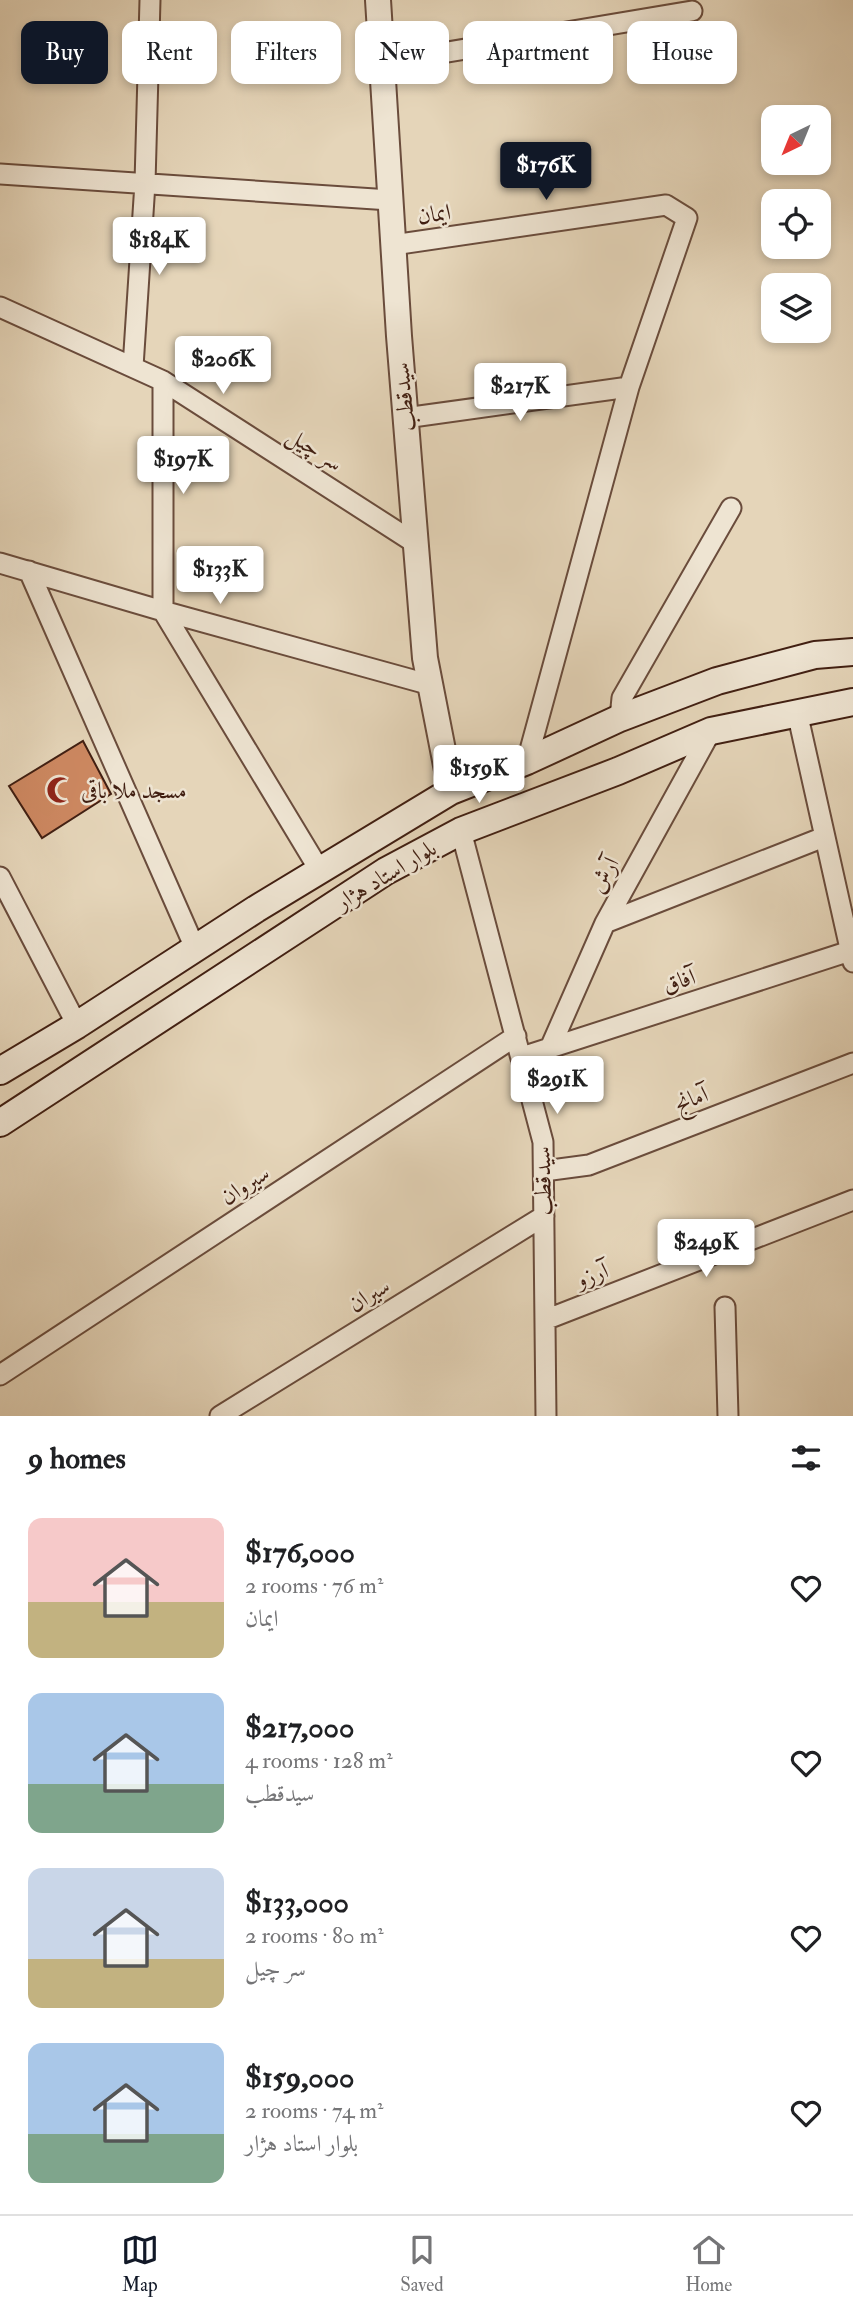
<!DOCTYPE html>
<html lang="en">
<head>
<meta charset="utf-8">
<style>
	:root { --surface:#fff; --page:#f6f6f6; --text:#202124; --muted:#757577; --line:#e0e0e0; --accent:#111827 }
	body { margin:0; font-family:"IM FELL Double Pica",Amiri,serif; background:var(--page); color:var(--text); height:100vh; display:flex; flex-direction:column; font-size:26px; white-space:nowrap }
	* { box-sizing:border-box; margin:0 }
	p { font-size:23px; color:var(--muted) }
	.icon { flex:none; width:38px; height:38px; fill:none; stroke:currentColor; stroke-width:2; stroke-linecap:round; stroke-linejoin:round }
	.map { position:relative; height:1416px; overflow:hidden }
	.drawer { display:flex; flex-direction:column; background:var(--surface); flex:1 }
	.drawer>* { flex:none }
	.hud { position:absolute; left:21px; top:21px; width:812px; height:63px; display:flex; gap:14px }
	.needle { width:46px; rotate:223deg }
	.tools { position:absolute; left:761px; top:105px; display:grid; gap:14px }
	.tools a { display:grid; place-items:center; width:70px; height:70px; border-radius:14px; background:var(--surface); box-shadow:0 4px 10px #0003; font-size:35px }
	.price { position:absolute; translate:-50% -60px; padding:0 16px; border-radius:7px; background:#fff; color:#222; font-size:23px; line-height:46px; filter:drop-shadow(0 2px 4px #0008) }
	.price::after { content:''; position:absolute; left:50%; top:42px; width:21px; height:16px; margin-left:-10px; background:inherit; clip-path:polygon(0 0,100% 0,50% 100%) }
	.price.current { background:var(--accent); color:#fff }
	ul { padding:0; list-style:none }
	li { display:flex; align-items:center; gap:21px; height:175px; padding:0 28px }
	li span { display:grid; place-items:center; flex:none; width:196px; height:140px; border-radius:14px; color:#555 }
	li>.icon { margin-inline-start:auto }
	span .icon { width:84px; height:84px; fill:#fffc; stroke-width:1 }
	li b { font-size:30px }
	h2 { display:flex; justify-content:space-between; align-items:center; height:84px; padding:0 28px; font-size:30px }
	.chip { padding:0 24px; border-radius:14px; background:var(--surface); box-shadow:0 4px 10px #0003; font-size:24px; line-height:63px }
	.chip.current { background:var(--accent); color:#fff }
	.dock { display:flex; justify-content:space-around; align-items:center; height:98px; border-top:2px solid var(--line); background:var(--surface); font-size:19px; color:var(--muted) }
	.dock a { display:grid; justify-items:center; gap:4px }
	.dock .current { color:var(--accent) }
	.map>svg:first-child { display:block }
	.building { fill:#cd8861; stroke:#411f12; stroke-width:2 }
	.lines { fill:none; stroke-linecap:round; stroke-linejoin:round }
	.minor-casing { stroke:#6a4c3c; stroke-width:23 }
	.tertiary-casing { stroke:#6a4c3c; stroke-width:28 }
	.secondary-casing { stroke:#411f12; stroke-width:30 }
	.minor { stroke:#eee4d2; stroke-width:19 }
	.tertiary { stroke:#eee4d2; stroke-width:24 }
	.secondary { stroke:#eee4d2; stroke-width:26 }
	.labels { text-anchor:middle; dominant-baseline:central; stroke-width:5; stroke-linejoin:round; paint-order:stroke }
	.street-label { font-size:23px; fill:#411f12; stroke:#eee4d2 }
	.poi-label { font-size:23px; fill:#411f12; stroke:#eee4d2; text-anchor:start }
</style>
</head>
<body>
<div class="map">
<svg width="853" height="1416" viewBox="0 0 853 1416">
	<rect width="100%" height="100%" fill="#e5d5b9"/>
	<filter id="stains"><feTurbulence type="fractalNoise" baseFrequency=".00286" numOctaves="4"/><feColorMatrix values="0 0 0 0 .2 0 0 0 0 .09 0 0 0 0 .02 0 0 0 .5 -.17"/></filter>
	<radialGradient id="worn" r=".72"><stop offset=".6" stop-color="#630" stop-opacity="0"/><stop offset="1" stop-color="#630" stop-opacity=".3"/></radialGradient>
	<path class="building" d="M83 741 111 794 42 838 9 786Z"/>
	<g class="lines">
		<defs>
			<path id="minor" d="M382 63 692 11
				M0 174 390 200
				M393 245 666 205 687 218 629 387 527 761
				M0 307 163 381 415 543
				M133 367 145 183 150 0
				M163 381V611L320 871
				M405 418 629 387
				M0 563 163 611 431 685
				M29 571 195 948
				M797 712 853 962
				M620 718 622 698 731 508
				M461 831 543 1142 546 1416
				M0 877 77 1025
				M605 923 824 837
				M550 1048 605 923 711 731
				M522 1057 850 951
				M544 1171 589 1165 853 1063
				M725 1307 728 1416
				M545 1320 853 1200
				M0 1375 516 1036
				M220 1416 544 1216"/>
			<path id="tertiary" d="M378 0 399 336 425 658 451 791"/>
			<path id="secondary" d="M0 1071 77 1025 256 909 451 791 527 761 620 718 717 681 815 655 853 652
				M0 1123 386 871 461 831 618 771 711 731 853 702"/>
		</defs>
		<use href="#minor" class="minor-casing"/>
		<use href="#tertiary" class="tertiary-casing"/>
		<use href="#secondary" class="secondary-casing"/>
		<use href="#minor" class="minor"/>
		<use href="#tertiary" class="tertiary"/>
		<use href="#secondary" class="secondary"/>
	</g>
	<defs>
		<symbol id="mosque-bare" viewBox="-9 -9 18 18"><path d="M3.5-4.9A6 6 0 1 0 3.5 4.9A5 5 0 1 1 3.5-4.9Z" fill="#8f2418" stroke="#eee4d2" stroke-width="2.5" paint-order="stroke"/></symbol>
	</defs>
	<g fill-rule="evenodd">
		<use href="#mosque-bare" x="41" y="771" width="38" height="38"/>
	</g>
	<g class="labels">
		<g class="street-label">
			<text transform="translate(434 214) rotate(-8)">ایمان</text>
			<text transform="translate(404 397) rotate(-95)">سیدقطب</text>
			<text transform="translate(315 449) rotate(33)">سر چیل</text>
			<text transform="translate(386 875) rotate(-31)">بلوار استاد هژار</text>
			<text transform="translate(604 875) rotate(-61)">آرش</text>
			<text transform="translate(679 981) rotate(-18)">آفاق</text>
			<text transform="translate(691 1099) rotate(-21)">آمانج</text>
			<text transform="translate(543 1181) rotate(-91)">سیدقطب</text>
			<text transform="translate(245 1185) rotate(-33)">سیروان</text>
			<text transform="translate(592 1275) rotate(-21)">آرزو</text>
			<text transform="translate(369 1295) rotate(-32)">سیران</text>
		</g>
		<g class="poi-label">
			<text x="81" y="790">مسجد ملا باقی</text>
		</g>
	</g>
	<rect width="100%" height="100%" filter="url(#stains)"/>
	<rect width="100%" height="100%" fill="url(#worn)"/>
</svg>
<div class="tools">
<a><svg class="needle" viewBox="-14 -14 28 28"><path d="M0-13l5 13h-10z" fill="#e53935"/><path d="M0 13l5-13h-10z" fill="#757577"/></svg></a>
<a><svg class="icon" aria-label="locate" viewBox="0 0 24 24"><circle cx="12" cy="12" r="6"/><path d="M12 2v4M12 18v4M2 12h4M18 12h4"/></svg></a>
<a><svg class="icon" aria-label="layers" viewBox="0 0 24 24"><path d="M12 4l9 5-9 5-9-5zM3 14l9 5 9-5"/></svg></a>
</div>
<b class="price current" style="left:546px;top:202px">$176K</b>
<b class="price" style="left:159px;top:277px">$184K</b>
<b class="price" style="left:223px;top:396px">$206K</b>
<b class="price" style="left:520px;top:423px">$217K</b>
<b class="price" style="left:183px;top:496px">$197K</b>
<b class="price" style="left:220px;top:606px">$133K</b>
<b class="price" style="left:479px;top:805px">$159K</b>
<b class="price" style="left:557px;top:1116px">$291K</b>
<b class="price" style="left:706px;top:1279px">$249K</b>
<div class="hud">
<a class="chip current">Buy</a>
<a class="chip">Rent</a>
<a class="chip">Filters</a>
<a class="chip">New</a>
<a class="chip">Apartment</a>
<a class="chip">House</a>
</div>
</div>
<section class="drawer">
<h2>9 homes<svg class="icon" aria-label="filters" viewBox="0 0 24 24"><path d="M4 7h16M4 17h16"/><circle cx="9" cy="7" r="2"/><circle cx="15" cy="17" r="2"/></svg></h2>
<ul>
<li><span style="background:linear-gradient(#f6c9c9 60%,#c2b280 0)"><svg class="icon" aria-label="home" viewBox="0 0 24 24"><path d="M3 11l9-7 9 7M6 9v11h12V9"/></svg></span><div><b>$176,000</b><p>2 rooms · 76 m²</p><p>ایمان</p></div><svg class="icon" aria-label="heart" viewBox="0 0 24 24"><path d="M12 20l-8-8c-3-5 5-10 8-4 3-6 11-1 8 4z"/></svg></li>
<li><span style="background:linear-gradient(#a9c7e8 65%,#7fa58c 0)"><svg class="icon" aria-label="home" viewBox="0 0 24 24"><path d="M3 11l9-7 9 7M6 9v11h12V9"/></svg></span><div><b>$217,000</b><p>4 rooms · 128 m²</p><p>سیدقطب</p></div><svg class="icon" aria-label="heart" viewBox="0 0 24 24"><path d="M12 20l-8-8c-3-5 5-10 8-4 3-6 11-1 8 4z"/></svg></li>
<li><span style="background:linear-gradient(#c9d6e8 65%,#c2b280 0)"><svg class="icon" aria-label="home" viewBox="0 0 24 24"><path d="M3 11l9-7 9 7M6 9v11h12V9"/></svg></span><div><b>$133,000</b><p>2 rooms · 80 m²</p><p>سر چیل</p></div><svg class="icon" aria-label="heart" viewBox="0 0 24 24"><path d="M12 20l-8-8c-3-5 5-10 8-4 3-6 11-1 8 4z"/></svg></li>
<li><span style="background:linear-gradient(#a9c7e8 65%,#7fa58c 0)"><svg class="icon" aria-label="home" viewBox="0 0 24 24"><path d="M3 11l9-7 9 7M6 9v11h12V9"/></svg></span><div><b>$159,000</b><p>2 rooms · 74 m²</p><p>بلوار استاد هژار</p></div><svg class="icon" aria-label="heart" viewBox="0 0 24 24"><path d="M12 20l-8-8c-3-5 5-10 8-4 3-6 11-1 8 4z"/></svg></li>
</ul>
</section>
<nav class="dock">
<a class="current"><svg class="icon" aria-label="map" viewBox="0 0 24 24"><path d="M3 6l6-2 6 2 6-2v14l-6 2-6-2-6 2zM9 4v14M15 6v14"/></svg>Map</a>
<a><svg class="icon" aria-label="saved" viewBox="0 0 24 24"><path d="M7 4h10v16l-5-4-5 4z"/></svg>Saved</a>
<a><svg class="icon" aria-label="home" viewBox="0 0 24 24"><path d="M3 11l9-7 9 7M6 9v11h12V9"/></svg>Home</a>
</nav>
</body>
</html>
